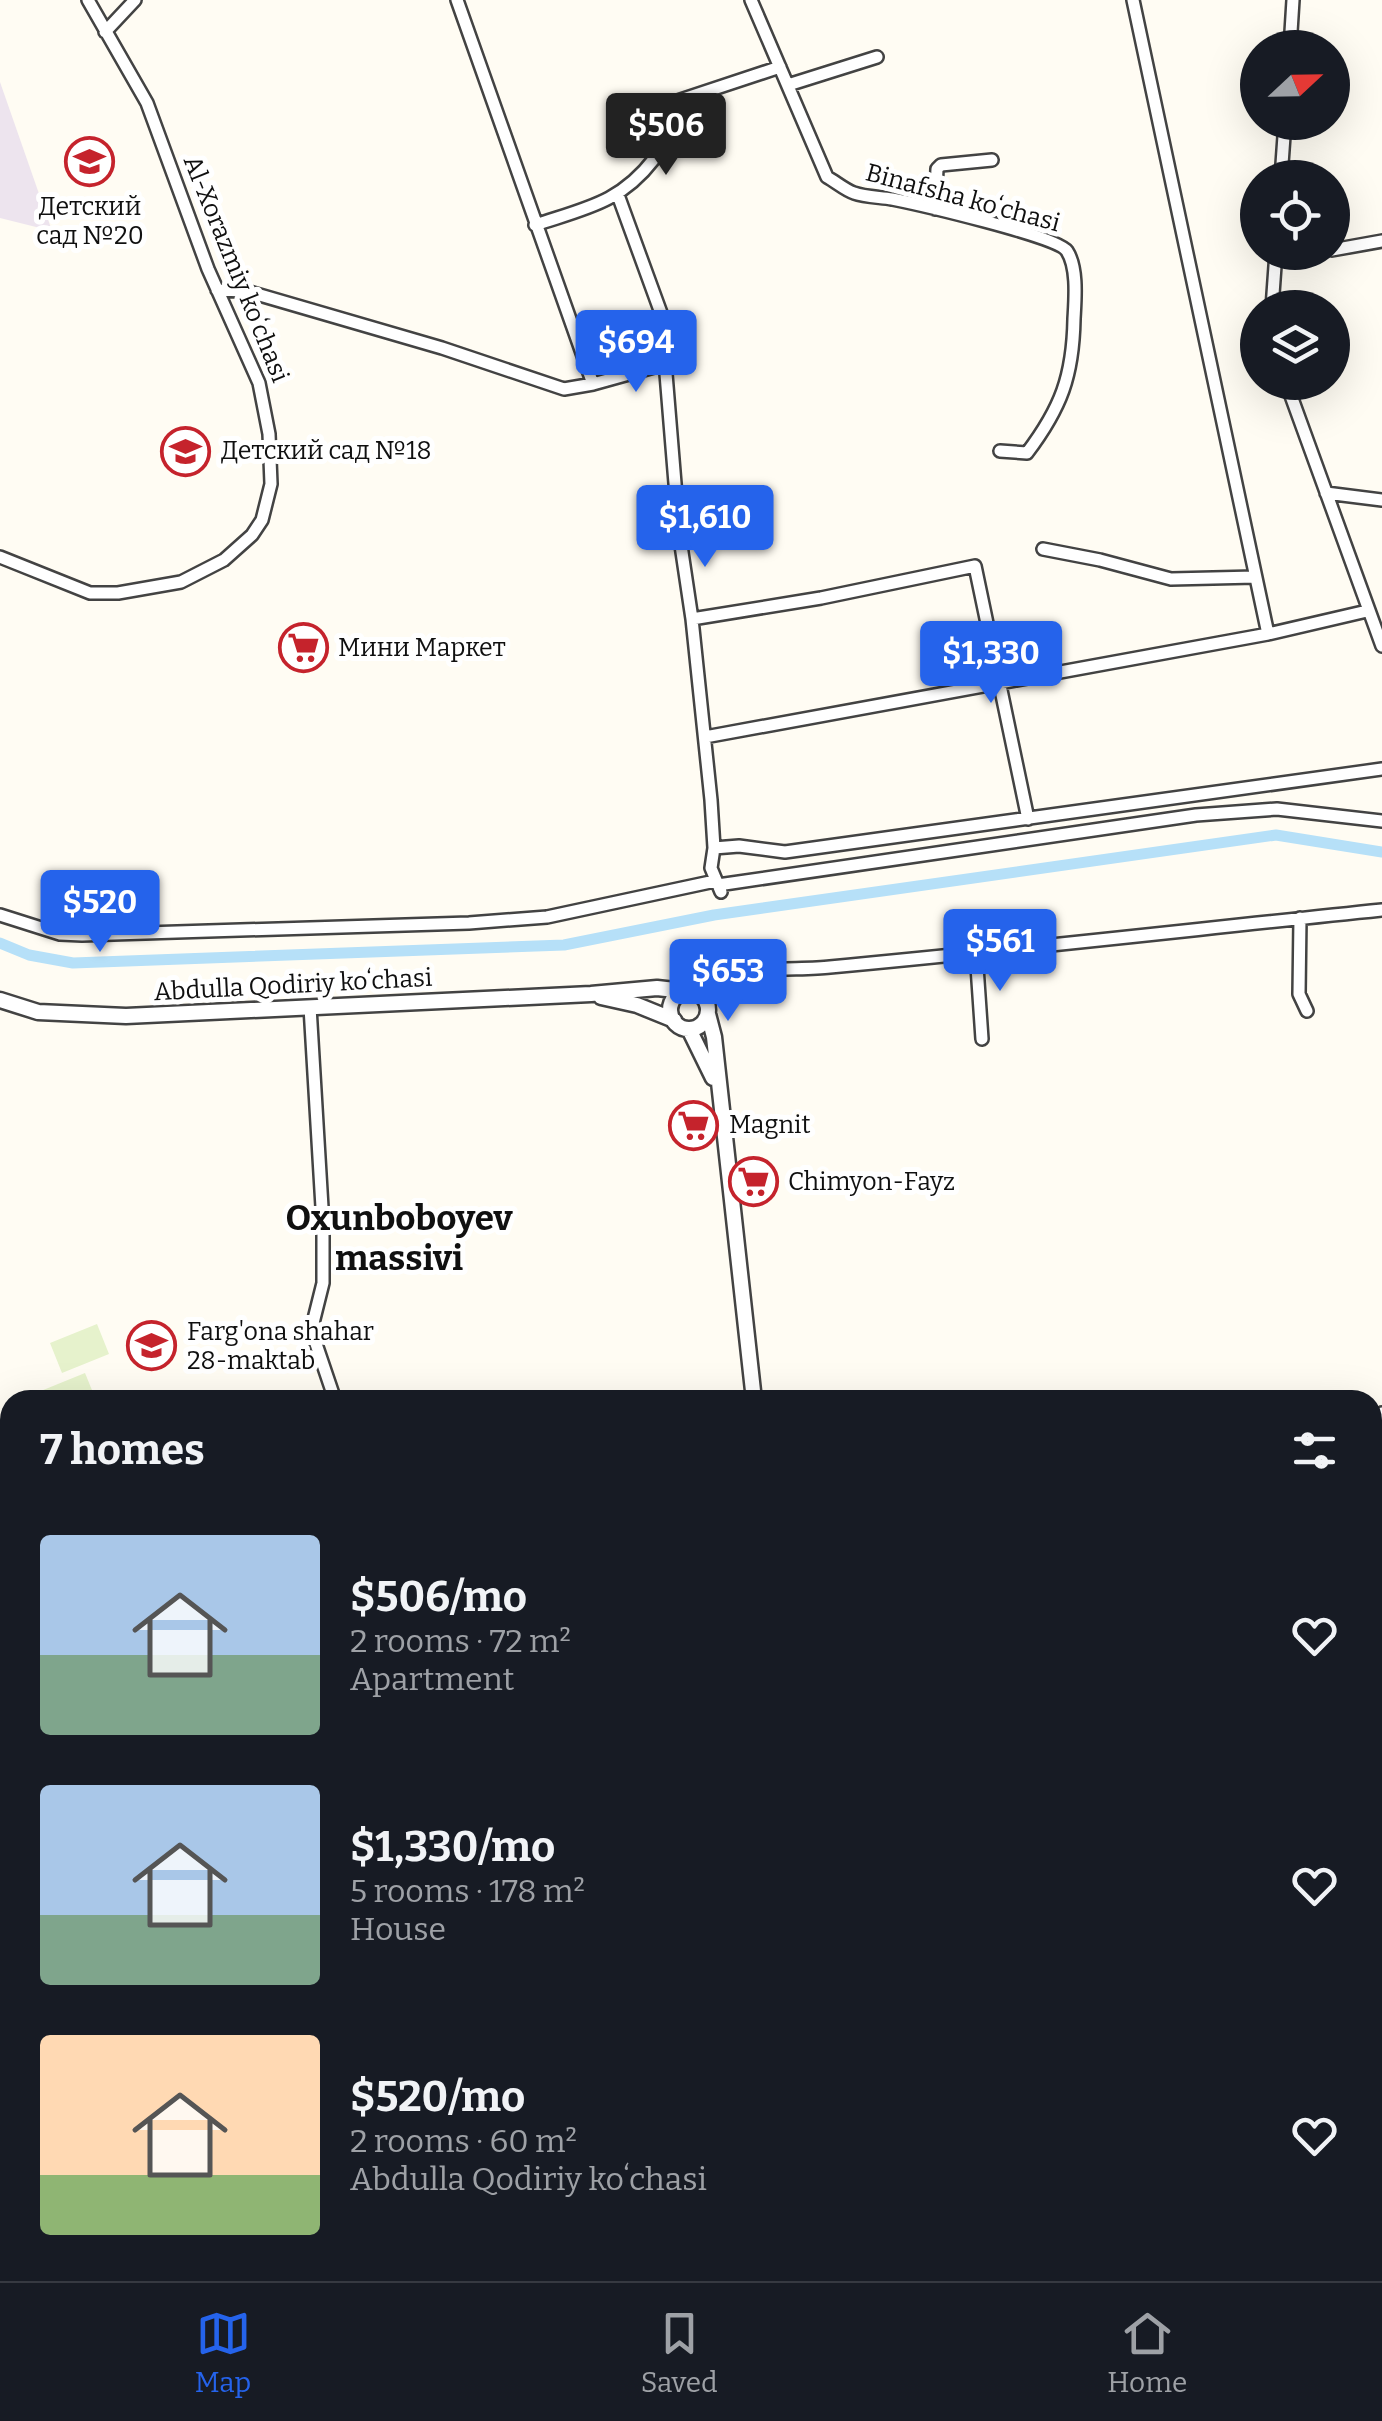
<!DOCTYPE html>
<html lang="en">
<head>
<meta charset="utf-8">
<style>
	:root { --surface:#171b24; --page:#242831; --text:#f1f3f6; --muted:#9ea1a6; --line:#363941; --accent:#2563eb }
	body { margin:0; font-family:Bitter,serif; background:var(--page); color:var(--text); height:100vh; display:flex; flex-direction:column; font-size:38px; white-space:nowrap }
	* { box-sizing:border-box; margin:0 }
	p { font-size:32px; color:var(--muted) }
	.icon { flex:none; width:55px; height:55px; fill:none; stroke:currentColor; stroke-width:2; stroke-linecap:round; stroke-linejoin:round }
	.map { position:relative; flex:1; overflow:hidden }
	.panel { position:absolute; left:0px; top:1390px; width:1382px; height:892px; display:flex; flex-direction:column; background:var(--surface); border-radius:30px 30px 0 0; box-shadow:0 10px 40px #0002 }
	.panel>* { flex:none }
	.needle { width:65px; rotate:68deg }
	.tools { position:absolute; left:1240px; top:30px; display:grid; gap:20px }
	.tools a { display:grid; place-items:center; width:110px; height:110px; border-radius:50%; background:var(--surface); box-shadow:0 10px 40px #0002; font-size:50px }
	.price { position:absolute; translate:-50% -85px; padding:0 22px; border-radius:10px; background:var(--accent); color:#fff; font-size:32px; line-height:65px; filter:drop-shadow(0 2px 5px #0008) }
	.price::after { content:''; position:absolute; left:50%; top:60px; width:30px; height:22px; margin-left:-15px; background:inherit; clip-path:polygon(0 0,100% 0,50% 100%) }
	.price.active { background:#222; color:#fff }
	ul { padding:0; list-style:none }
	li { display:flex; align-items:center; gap:30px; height:250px; padding:0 40px }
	li span { display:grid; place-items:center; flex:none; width:280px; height:200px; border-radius:10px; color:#555 }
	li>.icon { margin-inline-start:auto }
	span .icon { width:120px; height:120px; fill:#fffc; stroke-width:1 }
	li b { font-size:42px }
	h2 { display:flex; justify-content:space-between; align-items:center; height:120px; padding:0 40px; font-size:42px }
	.tab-bar { display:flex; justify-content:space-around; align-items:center; height:140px; border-top:2px solid var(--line); background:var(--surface); font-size:28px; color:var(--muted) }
	.tab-bar a { display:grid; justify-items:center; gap:5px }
	.tab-bar .active { color:var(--accent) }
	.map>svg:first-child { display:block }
	.industrial { fill:#ede4ee }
	.pitch { fill:#e6f2cc }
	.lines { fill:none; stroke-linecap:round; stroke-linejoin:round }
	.canal { stroke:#b6e0f8; stroke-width:11 }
	.minor-casing { stroke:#434343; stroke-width:16 }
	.tertiary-casing { stroke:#434343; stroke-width:19 }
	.minor { stroke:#fff; stroke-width:11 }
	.tertiary { stroke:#fff; stroke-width:14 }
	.rail-casing { stroke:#c5232c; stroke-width:8 }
	.rail { stroke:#fff; stroke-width:4; stroke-dasharray:11; stroke-linecap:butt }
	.labels { text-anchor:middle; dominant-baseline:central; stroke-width:10; stroke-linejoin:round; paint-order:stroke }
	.street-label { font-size:25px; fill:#101010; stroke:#fff }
	.poi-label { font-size:25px; fill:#101010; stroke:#fff; text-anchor:start }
	.district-label { font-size:35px; font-weight:bold; fill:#101010; stroke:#fff }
</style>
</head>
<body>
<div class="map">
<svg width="1382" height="2281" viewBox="0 0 1382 2281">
	<rect width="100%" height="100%" fill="#fffcf3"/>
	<path class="industrial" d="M0 82 52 231 0 218Z"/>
	<path class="pitch" d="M97 1324 109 1354 62 1373 50 1343Z
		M85 1373 96 1400H28L26 1397Z"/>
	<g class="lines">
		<path class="canal" d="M0 943 29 955 73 963 564 945 714 915 1276 835 1382 852"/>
		<defs>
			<path id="minor" d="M457 0 593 384
				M751 0 827 177C836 182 845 190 854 193 865 197 880 197 892 199 917 204 1057 236 1067 251 1078 268 1075 300 1074 319 1073 376 1061 408 1027 453L1000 451
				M1133 0 1268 634 1367 611
				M105 32 135 0
				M1290 48 1293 0
				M788 85 877 57
				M1281 178 1285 122
				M618 195 661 313 679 532 692 619 711 800 714 848 711 868 721 892
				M935 209 937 169 941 165 992 160
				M535 225C586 208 620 203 654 159L650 110 780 67
				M1332 250 1382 241
				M217 290 246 291 442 348 564 389 593 384 665 364
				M1272 308 1276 252
				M1286 382 1382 646
				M1326 493 1382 500
				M1043 549 1100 560 1171 579 1255 577
				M0 557 90 593H118L181 582 224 560 252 535 262 520 271 484 269 434 259 383 208 269 147 103 88 0
				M692 619 821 598 975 566 1028 819
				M358 649V651
				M705 737 1268 634
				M714 848 739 846 785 852 1382 769
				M718 885 1196 815 1277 809 1382 821
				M0 915 60 934 82 935 469 923 547 917 715 881
				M1300 918 1299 994 1307 1011
				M976 952 982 1039
				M690 991C713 965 795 971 830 967 1014 950 1198 929 1382 910
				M708 1004 713 986 722 976
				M310 1007 323 1224V1283L313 1323V1335L335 1400
				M1372 1471 1382 1413
				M0 1977 10 1969
				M0 2220 10 2213
				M281 2272 282 2281
				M580 2272 588 2281
				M1009 2281 1011 2272
				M1163 2281 1166 2272
				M1247 2281 1249 2272"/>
			<path id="tertiary" d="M670 1010a19 19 0 1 1 38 0a19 19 0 1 1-38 0Z
				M601 997 637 1005 674 1020
				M0 1000 38 1012 126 1016 591 994 657 988 684 991
				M708 1014 714 1037 754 1400
				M689 1029 713 1078
				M0 1818 10 1827
				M456 2281 462 2272"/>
		</defs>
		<use href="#minor" class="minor-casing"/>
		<use href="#tertiary" class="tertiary-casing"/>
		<use href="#minor" class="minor"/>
		<use href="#tertiary" class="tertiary"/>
		<defs>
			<path id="rail" d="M1372 2152 1382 2097
				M1350 2281 1352 2272"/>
		</defs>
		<use href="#rail" class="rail-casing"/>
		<use href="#rail" class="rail"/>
	</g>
	<defs>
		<symbol id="school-ring" viewBox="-11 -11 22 22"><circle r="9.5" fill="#fff" stroke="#c5232c" stroke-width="1.5"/><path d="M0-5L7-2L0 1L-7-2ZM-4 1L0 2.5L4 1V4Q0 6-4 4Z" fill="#c5232c"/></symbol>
		<symbol id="supermarket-ring" viewBox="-11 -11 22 22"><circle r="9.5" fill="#fff" stroke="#c5232c" stroke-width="1.5"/><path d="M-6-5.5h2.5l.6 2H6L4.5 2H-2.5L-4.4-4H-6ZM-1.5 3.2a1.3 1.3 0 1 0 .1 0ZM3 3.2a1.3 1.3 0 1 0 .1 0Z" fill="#c5232c"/></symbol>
	</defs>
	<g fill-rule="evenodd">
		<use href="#school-ring" x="62" y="134" width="55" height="55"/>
		<use href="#school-ring" x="158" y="424" width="55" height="55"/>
		<use href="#supermarket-ring" x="276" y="620" width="55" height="55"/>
		<use href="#supermarket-ring" x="666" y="1098" width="55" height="55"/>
		<use href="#supermarket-ring" x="726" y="1154" width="55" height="55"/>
		<use href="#school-ring" x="124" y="1318" width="55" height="55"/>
	</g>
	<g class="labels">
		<g class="street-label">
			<text transform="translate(963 198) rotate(15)">Binafsha koʻchasi</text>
			<text transform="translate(236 269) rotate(68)">Al-Xorazmiy koʻchasi</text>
			<text transform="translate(293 985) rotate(-3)">Abdulla Qodiriy koʻchasi</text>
		</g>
		<g class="poi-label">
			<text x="90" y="207" text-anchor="middle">Детский<tspan x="90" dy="29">сад №20</tspan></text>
			<text x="221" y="451">Детский сад №18</text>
			<text x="338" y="648">Мини Маркет</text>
			<text x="729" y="1125">Magnit</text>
			<text x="788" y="1182">Chimyon-Fayz</text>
			<text x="187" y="1332">Farg'ona shahar<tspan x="187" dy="29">28-maktab</tspan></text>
		</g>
		<g class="district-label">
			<text x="399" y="1218">Oxunboboyev<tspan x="399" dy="40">massivi</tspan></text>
		</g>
	</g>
</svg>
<div class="tools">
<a><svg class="needle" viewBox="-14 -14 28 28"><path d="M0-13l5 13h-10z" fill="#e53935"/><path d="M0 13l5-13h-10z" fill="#9ea1a6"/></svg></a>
<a><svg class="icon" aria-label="locate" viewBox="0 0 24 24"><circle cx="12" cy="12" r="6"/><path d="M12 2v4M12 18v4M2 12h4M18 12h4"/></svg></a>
<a><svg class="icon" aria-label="layers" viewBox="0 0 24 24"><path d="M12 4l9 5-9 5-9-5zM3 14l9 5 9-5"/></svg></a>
</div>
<b class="price active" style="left:666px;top:178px">$506</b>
<b class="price" style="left:636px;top:395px">$694</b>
<b class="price" style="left:705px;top:570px">$1,610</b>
<b class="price" style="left:991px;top:706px">$1,330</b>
<b class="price" style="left:100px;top:955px">$520</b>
<b class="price" style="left:1000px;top:994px">$561</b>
<b class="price" style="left:728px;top:1024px">$653</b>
<section class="panel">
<h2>7 homes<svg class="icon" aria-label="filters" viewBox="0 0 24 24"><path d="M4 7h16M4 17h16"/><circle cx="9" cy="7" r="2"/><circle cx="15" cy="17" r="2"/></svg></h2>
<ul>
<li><span style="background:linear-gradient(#a9c7e8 60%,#7fa58c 0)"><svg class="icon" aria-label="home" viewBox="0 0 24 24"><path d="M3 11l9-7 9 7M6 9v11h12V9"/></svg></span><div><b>$506/mo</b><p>2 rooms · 72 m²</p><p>Apartment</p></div><svg class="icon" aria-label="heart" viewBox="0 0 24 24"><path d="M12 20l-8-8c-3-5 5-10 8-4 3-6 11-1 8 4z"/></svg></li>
<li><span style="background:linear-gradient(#a9c7e8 65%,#7fa58c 0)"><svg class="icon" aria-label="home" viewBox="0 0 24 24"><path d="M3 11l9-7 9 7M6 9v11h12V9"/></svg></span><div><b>$1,330/mo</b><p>5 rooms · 178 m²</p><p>House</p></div><svg class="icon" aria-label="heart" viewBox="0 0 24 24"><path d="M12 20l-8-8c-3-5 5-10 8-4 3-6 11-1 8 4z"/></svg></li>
<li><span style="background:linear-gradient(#ffd9b3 70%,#8fb573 0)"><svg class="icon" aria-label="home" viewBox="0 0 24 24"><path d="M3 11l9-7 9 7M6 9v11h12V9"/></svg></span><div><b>$520/mo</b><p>2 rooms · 60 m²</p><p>Abdulla Qodiriy koʻchasi</p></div><svg class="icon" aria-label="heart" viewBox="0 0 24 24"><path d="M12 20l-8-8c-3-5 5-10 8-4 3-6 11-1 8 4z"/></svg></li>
</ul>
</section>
</div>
<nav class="tab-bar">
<a class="active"><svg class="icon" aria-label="map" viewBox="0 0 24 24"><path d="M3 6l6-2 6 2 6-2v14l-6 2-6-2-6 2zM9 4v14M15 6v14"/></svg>Map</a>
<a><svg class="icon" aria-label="saved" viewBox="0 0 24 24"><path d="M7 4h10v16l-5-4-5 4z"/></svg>Saved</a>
<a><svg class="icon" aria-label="home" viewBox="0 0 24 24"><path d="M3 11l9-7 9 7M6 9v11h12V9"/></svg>Home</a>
</nav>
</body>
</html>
